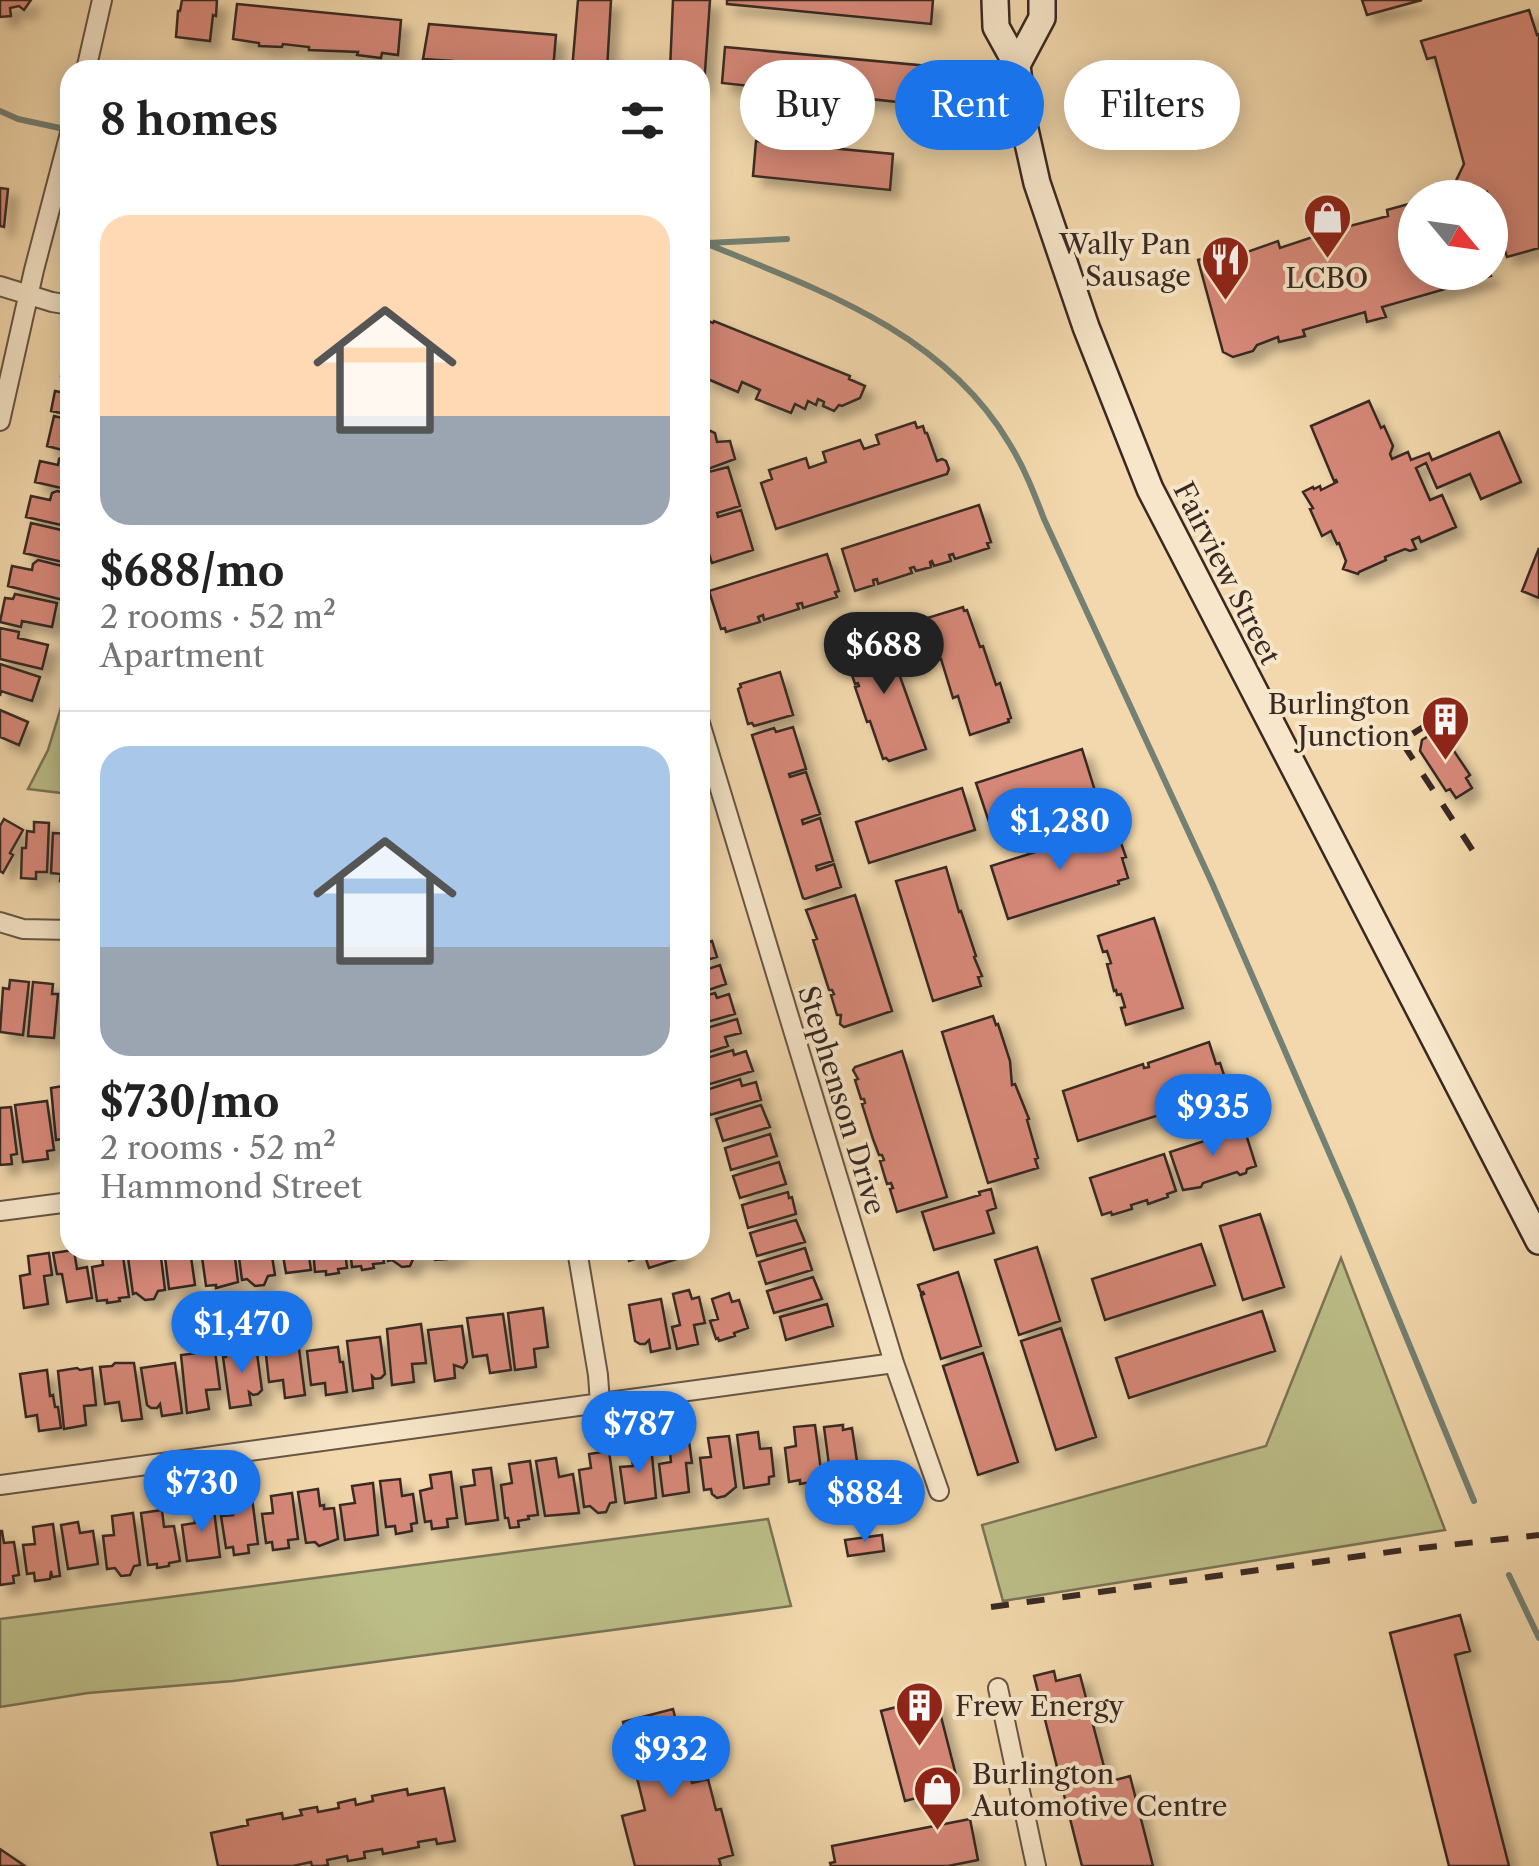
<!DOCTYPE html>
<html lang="en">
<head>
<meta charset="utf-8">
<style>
	:root { --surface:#fff; --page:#f2f2f2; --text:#222; --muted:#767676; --line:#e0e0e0; --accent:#1a73e8 }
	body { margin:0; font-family:"Libre Caslon Text",serif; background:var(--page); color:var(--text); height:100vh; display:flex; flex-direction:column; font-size:38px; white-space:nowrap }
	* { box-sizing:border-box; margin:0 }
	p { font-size:32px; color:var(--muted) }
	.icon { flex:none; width:55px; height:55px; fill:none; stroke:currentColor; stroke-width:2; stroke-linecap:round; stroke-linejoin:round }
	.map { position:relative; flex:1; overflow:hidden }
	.details { position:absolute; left:60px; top:60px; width:650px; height:1200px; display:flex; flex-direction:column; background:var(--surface); border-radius:30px; box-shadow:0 5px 25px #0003 }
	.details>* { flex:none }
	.guide { position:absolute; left:740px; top:60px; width:648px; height:90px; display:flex; gap:20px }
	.needle { width:65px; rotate:119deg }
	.fabs { position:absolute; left:1398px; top:180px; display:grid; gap:20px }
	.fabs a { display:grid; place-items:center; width:110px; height:110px; border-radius:50%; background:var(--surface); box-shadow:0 5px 25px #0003; font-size:50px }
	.price { position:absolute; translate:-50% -85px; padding:0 22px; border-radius:35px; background:var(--accent); color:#fff; font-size:32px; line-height:65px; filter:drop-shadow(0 2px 5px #0008) }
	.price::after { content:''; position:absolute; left:50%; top:60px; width:30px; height:22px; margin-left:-15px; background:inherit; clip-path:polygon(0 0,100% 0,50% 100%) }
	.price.current { background:#222; color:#fff }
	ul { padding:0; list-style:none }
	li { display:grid; align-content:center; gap:20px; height:530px; padding:0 40px }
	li+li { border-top:2px solid var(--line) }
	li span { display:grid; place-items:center; height:310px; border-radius:30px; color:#555 }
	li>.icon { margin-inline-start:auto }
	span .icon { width:180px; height:180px; fill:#fffc; stroke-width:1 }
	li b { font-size:42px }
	h2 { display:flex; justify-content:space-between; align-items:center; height:120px; padding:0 40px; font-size:42px }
	.pill { padding:0 35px; border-radius:45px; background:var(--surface); box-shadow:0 5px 25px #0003; font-size:35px; line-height:90px }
	.pill.current { background:var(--accent); color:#fff }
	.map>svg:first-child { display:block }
	.green { fill:#bcbe88; stroke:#7a7456; stroke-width:2.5 }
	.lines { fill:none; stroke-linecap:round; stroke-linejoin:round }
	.stream { stroke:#738073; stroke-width:6 }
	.building { fill:#d68878; stroke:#382923; stroke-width:2.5; filter:url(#shadow) }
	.street-casing { stroke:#665545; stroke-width:22 }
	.secondary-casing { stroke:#382923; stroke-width:30 }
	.street { stroke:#f7e6c9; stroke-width:18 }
	.secondary { stroke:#f7e6c9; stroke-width:25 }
	.rail { stroke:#382923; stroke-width:6; stroke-dasharray:18 18; stroke-linecap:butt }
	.labels { text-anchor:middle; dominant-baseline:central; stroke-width:8; stroke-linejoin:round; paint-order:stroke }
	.poi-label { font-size:28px; fill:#382923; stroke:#f7e6c9; text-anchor:end }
	.street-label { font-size:28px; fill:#382923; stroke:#f7e6c9 }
</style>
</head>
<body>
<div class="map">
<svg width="1539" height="1866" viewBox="0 0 1539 1866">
	<defs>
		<filter id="shadow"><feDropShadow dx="9" dy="9" stdDeviation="5" flood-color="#0004"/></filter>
	</defs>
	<rect width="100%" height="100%" fill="#f2d8ac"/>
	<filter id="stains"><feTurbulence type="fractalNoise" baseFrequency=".002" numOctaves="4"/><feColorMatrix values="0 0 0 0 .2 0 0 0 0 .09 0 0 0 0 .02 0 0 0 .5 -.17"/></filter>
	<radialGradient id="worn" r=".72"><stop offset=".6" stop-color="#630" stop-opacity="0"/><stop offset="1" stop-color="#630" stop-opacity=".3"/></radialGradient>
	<path class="green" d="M70 678V794L28 789 48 750Z
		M1341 1258 1445 1530 1003 1601 982 1525 1266 1446Z
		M768 1519 791 1606 233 1681 88 1693 0 1707V1619Z"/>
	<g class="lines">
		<path class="stream" d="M0 111 18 119 69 130
			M700 241C814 288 942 330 1009 443 1024 467 1034 493 1044 519L1212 883 1350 1201 1474 1501
			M708 243 787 239
			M1509 1575 1539 1638"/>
	</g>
	<path class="building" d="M0 0H31L24 10 19 6 10 8 11 16 0 17Z
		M182 0H217L216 16 213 15 210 41 176 37 178 11H180Z
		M578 0H611L607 70H572Z
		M673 0H710L704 86H700V70H670Z
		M727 0H933L931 24 727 4Z
		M1362 0H1422L1367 15Z
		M237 4 401 20 398 55 382 53 381 58 357 55 358 52 309 50V47L283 44 282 47 259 46V43L233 39Z
		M1529 10 1537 35 1539 34V248L1507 257 1487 192 1482 195 1475 190 1471 198H1446L1459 193 1452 189 1464 164 1435 57 1427 59 1421 41Z
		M429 24 556 35 553 70 476 62V64H451L452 61 423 59Z
		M725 47 939 67 935 106 722 83Z
		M756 141 893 154 890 190 753 176Z
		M0 188 8 189 4 227 0 226Z
		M1412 203 1413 209 1415 208V272H1490L1491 276 1382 307 1386 317 1367 322 1365 312 1303 330 1305 336 1279 342 1278 337 1257 345 1253 351 1233 357 1223 352 1198 260 1214 256 1216 263 1278 241 1280 248 1319 235 1316 228 1349 219 1350 226 1388 216 1387 210Z
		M700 318 713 323 714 321 850 376 849 379 865 386 860 398 842 406 839 405 834 411 823 406 824 402 818 399 816 405 808 401 805 409 795 404 791 413 756 399 760 390 742 382 738 392 703 377 707 368 700 366Z
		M68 344 70 345V378L61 376Z
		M55 391 70 394V415L51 411Z
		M1369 401 1381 428 1384 426 1393 446 1390 454 1392 459 1408 452 1411 460 1429 453 1432 460 1499 432 1521 482 1481 499 1470 474 1437 488 1426 463 1416 468 1430 500 1442 495 1456 527 1421 542 1419 537 1412 540 1416 549 1410 551 1405 549 1385 557 1386 560 1359 572 1358 574 1343 569 1346 561 1339 543 1337 544 1331 531 1322 536 1310 509 1313 508 1303 492 1313 487 1314 489 1320 486 1321 490 1337 482 1336 480 1334 481 1311 426Z
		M54 416 70 420V452L47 446Z
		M915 422 917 428 923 426 925 433H927L937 461 942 459 946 461 949 469 947 474 776 529 761 483 772 479 769 470 806 458 809 468 826 462 823 452 860 440 864 449 879 444 876 435Z
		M700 426 715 433 717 442 730 441 735 459 705 470V473L728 467 740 506 717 513 718 517 741 510 753 550 712 563 709 554 700 557V532H702L700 523 704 522 703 518 700 519Z
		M65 455 70 456V490L35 482 40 461 58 465 59 459Z
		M57 491 70 494V527L26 517 31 496 50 500 52 493Z
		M979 505 991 542 987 543 989 548 955 559 953 554 949 555 951 561 934 566 932 561 930 562 931 567 916 571 914 567 910 568 912 573 878 584 877 579 873 580 874 585 855 591 842 549Z
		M31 523 70 532V550L67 563 24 553Z
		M1539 548V598L1522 591Z
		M827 554 839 591 835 592 837 597 803 608 802 603 797 604 799 609 764 620 763 615 758 617 760 622 726 632 725 628 721 629 709 591Z
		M38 560 70 568V589L66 588 63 600 8 586 12 566 32 570 33 564Z
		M15 594 57 603 52 627 22 621 21 627 0 622 5 598 13 599Z
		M963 607 964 611 967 610 980 647 983 646 996 685 1000 683 1011 718 1008 719 1009 722 970 735 958 696 953 698 941 659 937 661 924 619Z
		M0 628 19 632 18 638 48 645 42 669 0 659Z
		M884 632 926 749 889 761 886 758 883 759 870 721 867 722 855 687 859 686 858 683 855 684 843 649 847 648 846 645Z
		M0 664 40 677 32 701 1 691 0 696Z
		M780 672 793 715 754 726 752 723 748 724 738 689 741 687 740 684Z
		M0 710 28 722 19 745 0 737Z
		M793 727 806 769 789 774 790 777 806 772 820 814 802 820 803 824 820 818 833 861 816 866 817 870 834 864 841 887 805 899 803 898 752 735 774 728 776 732Z
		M1433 733 1444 736 1470 775 1466 778 1472 788 1456 798 1450 789 1446 791 1420 751 1422 740Z
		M1082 749 1095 791 990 825 976 783Z
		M962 788 975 830 869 863 856 822Z
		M4 819 23 830 10 853 13 855 3 873 0 871V826Z
		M34 822 49 823 47 872H36V879L21 878 22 848H26L27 831 34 832Z
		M1111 828 1117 844 1121 843 1126 857 1122 858 1128 878 1118 881 1119 884 1008 919 991 866Z
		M53 833 70 834V881H60L61 874 51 873Z
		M946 867 959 912 961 911 976 956 974 957 982 976 978 977 981 986 933 1001 896 881Z
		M855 895 892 1011 844 1027 840 1024 841 1015H837L831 995 834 994 832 990H829L813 940 817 939 806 910Z
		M1154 918 1183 1008 1126 1025 1121 1008 1125 1007 1121 994 1117 995 1116 990 1114 991 1107 964 1111 963 1107 951 1103 952 1098 936Z
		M705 933 708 942 712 941 717 957 700 962V935Z
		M706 964 708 969 720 965 726 984 700 993V966Z
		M10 980 29 982 23 1035 0 1032 3 988 9 989Z
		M33 982 53 984 52 994H58L54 1038 28 1036Z
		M68 984H70V1038H68L63 995 70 994Z
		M715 993 717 998 729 994 735 1014 700 1024V997Z
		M993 1016 996 1025 998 1024 1010 1061 1012 1085 1015 1084 1029 1119 1027 1120 1038 1158 1035 1159 1038 1168 988 1183 942 1032Z
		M737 1019 741 1033 725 1037 728 1046 700 1055V1030Z
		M1209 1042 1216 1064 1220 1063 1225 1078 1221 1079 1225 1094 1078 1141 1063 1091 1143 1064 1144 1068 1149 1067 1148 1063Z
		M733 1050 734 1055 746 1051 753 1071 707 1085 702 1082 700 1060Z
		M902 1051 947 1197 897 1212 890 1189 893 1188 891 1183 887 1184 880 1161 884 1160 882 1155H879L873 1139 862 1104 865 1103 864 1099H861L855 1080 858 1079 853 1070 855 1067Z
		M740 1079 742 1086 756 1082 761 1100 710 1115 707 1107 703 1105 701 1094 703 1091Z
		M63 1086 65 1100 63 1102 70 1101V1155L68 1138 56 1140 51 1088Z
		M47 1101 54 1150 47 1151 48 1159 23 1162 15 1105Z
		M761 1105 770 1127 723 1141 716 1119Z
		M11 1107 17 1154 11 1155 12 1164 0 1165V1108Z
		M1244 1128 1256 1166 1247 1169 1246 1173 1240 1175 1237 1172 1203 1183 1201 1187 1183 1190 1170 1152Z
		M770 1134 777 1156 731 1170 725 1148Z
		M1164 1154 1176 1191 1167 1194 1168 1197 1148 1204 1147 1200 1131 1205 1132 1209 1112 1215 1111 1212 1102 1215 1090 1178Z
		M779 1162 786 1184 740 1198 733 1176Z
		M991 1189 996 1208 987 1211 994 1233 934 1250 922 1212 980 1195 979 1192Z
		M788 1192 789 1198 792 1197 796 1214 748 1228 742 1205Z
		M1260 1214 1284 1287 1243 1300 1220 1226Z
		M796 1220 805 1242 757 1256 750 1233Z
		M1201 1244 1215 1285 1105 1320 1092 1279Z
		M1037 1247 1060 1321 1019 1335 995 1260Z
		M805 1248 812 1270 766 1284 759 1262Z
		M74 1250 77 1269 87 1267 92 1298 67 1302 62 1274H57L53 1253Z
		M101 1250H122L129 1297 119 1298 120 1301 107 1303V1300L97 1301 92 1267 103 1265Z
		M127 1250H149L150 1258 161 1257 165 1290 158 1291 154 1299 145 1300 136 1293 133 1294Z
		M176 1250H197L198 1256 191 1257 195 1285 169 1289 165 1257 176 1255Z
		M201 1250H234L238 1282 216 1288V1285L206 1286Z
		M238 1250H271L275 1275 268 1276 264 1285 255 1286 247 1279 242 1280Z
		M282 1250H308L311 1270 286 1273Z
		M313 1250H345L347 1268 338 1269 339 1273 326 1275V1271L315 1272Z
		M350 1250H382L384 1263 373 1264 374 1268 362 1270 361 1266 352 1267Z
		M387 1250H419L420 1257H414L410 1266 402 1267 392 1260 388 1261Z
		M424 1250H457L458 1254 447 1255V1259L435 1260 434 1256 425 1258Z
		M626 1250H683V1251L675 1253 677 1259 649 1268 645 1256 629 1261Z
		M49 1253 52 1275 44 1276 48 1304 24 1308 20 1276 30 1274 28 1256Z
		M958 1272 981 1346 941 1359 921 1295 924 1294 923 1292 921 1293 918 1285Z
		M813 1277 822 1299 774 1313 767 1291Z
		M689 1290 692 1299 699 1297 705 1323 694 1325 698 1344 677 1349 672 1327 680 1325 673 1294Z
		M729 1293 732 1302 739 1300 748 1328 734 1333 735 1336 719 1341 718 1338 716 1339 710 1321 718 1319 712 1299Z
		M661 1299 670 1348 651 1352 649 1340 645 1344H640L635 1341 629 1305Z
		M827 1304 833 1326 786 1340 780 1317Z
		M543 1308 548 1347 534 1349 536 1367 515 1370 508 1313Z
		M1262 1311 1275 1351 1129 1398 1116 1358Z
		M503 1314 511 1370 490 1373 487 1355 473 1357 467 1318Z
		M421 1324 426 1363 412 1364 414 1382 392 1385 387 1329Z
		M462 1326 467 1362 463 1368 454 1365 455 1378 435 1381 428 1330Z
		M1061 1328 1096 1437 1056 1450 1021 1341Z
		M380 1337 385 1374 381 1378 375 1379 372 1376 373 1388 353 1391 347 1341Z
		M298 1341 305 1395 285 1398 283 1380 269 1382 265 1346Z
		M247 1346 248 1354 257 1353 262 1390 258 1394 253 1395 249 1392 251 1405 230 1408 223 1357H226L225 1350Z
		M338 1347 340 1362H343L347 1392 326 1395 325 1383 311 1385 307 1351Z
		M215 1351 220 1389 206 1390 209 1409 187 1413 181 1355Z
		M983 1353 1018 1462 978 1475 943 1366Z
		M115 1363H134L142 1419 122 1421 119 1402 105 1404 100 1367 112 1366Z
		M175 1363 182 1413 162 1416 160 1404 157 1408H151L147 1405 141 1368Z
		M77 1368 80 1370 92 1368 96 1405 84 1406 86 1425 64 1429 58 1371Z
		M47 1370 50 1396 53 1395 55 1407H58L61 1428 39 1431 37 1415 26 1417 20 1374Z
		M815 1425 822 1478 812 1479V1482L800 1484V1480L789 1482 785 1448 796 1446 794 1427Z
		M843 1425V1430L852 1428 858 1468 849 1469 850 1474 847 1478 838 1479 834 1476 833 1465H829L824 1427Z
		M758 1432 760 1449 771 1448 774 1476 769 1477V1484L744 1488 737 1435Z
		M729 1436 736 1487 725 1496 717 1498 712 1494 711 1489 704 1490 700 1458 711 1457 708 1438Z
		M689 1441 692 1463H686L689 1492 663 1496 659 1464 671 1462 669 1443Z
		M651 1445 656 1498 625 1503 620 1467 633 1466 630 1448Z
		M609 1451 616 1502 610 1503 606 1512 598 1513 590 1506 584 1507 579 1470 591 1468 589 1454Z
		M556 1458 559 1477 573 1474 579 1513 545 1516 536 1461Z
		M530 1461 538 1515 528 1516 529 1519 518 1521 519 1527 510 1528 508 1518H505L501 1485 512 1483 509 1464Z
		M491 1468 498 1520 466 1524 461 1487 475 1485 473 1470Z
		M451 1472 457 1518 447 1519 448 1527 432 1529 431 1521 425 1522 420 1491 432 1488 430 1475Z
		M400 1479 402 1496 413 1494 417 1523 411 1524 412 1531 396 1534 395 1526 386 1527 380 1481Z
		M373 1483 378 1535 345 1540 340 1505 355 1503 352 1486Z
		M318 1489 320 1506 324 1505V1509L334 1508 338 1539 319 1546 315 1542 306 1543 298 1492Z
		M292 1493 298 1539 288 1540 289 1548 273 1550 272 1542 266 1543 262 1514 273 1513 271 1496Z
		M252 1498 258 1544 248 1545 249 1553 234 1555 233 1547 226 1548 221 1516 233 1515 230 1501Z
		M213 1503 220 1557 187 1561 182 1525 195 1523 193 1506Z
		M162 1510 164 1527 174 1526 180 1561 169 1563V1566L157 1568V1564L148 1565 141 1513Z
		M133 1513 140 1565 134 1566 130 1575 121 1576 115 1568 107 1569 103 1536 114 1535 112 1516Z
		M78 1522 80 1533 93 1531 98 1564 68 1569 61 1525Z
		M53 1524 60 1576 52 1577 51 1571 50 1579 35 1581 34 1573 27 1574 23 1545 35 1544 33 1527Z
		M0 1531H2L4 1543 14 1542 19 1575 13 1576 14 1583 0 1585Z
		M882 1535 884 1551 848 1556 845 1540Z
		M1460 1615 1470 1651 1455 1655 1509 1866H1449L1390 1633Z
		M1054 1671 1056 1681 1080 1675 1108 1782 1130 1776 1153 1866H1082L1034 1676Z
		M936 1697 959 1787 905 1801 881 1711Z
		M673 1709 692 1783 708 1779 716 1810 721 1809 733 1855 719 1859 721 1866H635L622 1816 645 1810 623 1722Z
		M444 1788 455 1841 437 1844 436 1839 418 1842 419 1847 383 1854 382 1849 364 1852 365 1858 348 1861 347 1856 327 1860 328 1865 322 1866H312L311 1862 293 1866H218L211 1833 248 1825 247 1820 282 1813 283 1819 302 1815 300 1810 317 1807 318 1812 339 1808 338 1803 355 1799 356 1805 373 1801 372 1796 407 1789 408 1795Z
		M970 1819 978 1860 948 1866H831L830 1863 835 1862 832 1846Z
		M0 1849 25 1866H0Z"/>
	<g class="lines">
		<defs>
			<path id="street" d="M86 70 102 0
				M0 286 52 302 70 305
				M0 421 34 270 70 133
				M700 723 894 1363 939 1491
				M0 922 23 929 70 930
				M0 1211 70 1202
				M577 1250 598 1375 600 1404
				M0 1485 894 1363
				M998 1688 1036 1866"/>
			<path id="secondary" d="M995 0 996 27 1017 65 1024 125 1037 183 1086 327 1150 489 1539 1241
				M1017 65 1042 18V0"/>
		</defs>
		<use href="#street" class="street-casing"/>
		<use href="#secondary" class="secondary-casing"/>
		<use href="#street" class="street"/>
		<use href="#secondary" class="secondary"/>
		<path class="rail" d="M1428 724 1401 741 1479 860
			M991 1607 1404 1550 1539 1535"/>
	</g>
	<defs>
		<symbol id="shop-pin" viewBox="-11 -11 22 30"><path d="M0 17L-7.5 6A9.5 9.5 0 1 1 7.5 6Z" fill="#8f2418" stroke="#f7e6c9"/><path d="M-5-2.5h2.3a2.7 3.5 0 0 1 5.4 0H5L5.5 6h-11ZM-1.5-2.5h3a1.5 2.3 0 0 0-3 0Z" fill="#fff"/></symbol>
		<symbol id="restaurant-pin" viewBox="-11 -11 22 30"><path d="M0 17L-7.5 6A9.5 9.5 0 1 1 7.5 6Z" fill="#8f2418" stroke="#f7e6c9"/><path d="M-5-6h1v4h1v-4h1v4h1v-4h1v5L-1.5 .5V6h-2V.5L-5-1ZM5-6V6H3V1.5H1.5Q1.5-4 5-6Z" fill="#fff"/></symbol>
		<symbol id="building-pin" viewBox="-11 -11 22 30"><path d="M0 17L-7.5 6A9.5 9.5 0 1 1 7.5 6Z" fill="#8f2418" stroke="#f7e6c9"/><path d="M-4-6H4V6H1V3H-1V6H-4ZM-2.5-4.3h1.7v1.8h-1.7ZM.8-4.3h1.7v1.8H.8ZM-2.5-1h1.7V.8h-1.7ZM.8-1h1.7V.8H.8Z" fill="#fff"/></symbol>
	</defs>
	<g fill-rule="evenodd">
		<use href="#shop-pin" x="1300" y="190" width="55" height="75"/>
		<use href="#restaurant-pin" x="1198" y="232" width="55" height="75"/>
		<use href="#building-pin" x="1418" y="692" width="55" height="75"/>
		<use href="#building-pin" x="892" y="1678" width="55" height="75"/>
		<use href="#shop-pin" x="910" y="1762" width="55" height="75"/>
	</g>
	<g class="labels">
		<g class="poi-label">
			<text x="1191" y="244">Wally Pan<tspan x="1191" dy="32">Sausage</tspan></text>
			<text x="1327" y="278" text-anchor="middle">LCBO</text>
			<text x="1410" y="704">Burlington<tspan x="1410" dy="32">Junction</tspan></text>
			<text x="955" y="1706" text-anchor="start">Frew Energy</text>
			<text x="972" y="1774" text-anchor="start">Burlington<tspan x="972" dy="32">Automotive Centre</tspan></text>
		</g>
		<g class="street-label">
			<text transform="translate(1227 573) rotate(63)">Fairview Street</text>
			<text transform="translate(842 1100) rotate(73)">Stephenson Drive</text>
		</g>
	</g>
	<rect width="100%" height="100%" filter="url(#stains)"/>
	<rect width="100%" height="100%" fill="url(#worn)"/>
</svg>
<div class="fabs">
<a><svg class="needle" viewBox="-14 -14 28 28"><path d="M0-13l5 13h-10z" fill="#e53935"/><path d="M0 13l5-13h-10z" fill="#767676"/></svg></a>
</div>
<b class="price current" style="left:884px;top:697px">$688</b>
<b class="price" style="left:1060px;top:873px">$1,280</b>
<b class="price" style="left:1213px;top:1159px">$935</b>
<b class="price" style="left:242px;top:1376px">$1,470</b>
<b class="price" style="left:639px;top:1476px">$787</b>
<b class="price" style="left:202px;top:1535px">$730</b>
<b class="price" style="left:865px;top:1545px">$884</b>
<b class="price" style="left:671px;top:1801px">$932</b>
<div class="guide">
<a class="pill">Buy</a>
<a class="pill current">Rent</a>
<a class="pill">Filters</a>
</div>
<section class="details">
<h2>8 homes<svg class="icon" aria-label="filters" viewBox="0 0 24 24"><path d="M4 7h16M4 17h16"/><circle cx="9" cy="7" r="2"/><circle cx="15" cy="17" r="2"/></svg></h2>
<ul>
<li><span style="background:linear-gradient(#ffd9b3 65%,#9aa5b1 0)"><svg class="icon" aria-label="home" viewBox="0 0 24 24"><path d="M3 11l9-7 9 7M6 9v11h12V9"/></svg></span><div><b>$688/mo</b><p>2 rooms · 52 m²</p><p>Apartment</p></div></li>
<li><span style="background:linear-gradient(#a9c7e8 65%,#9aa5b1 0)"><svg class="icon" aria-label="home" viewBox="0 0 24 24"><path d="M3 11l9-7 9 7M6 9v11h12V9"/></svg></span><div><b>$730/mo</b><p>2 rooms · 52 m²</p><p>Hammond Street</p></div></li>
</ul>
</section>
</div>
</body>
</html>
